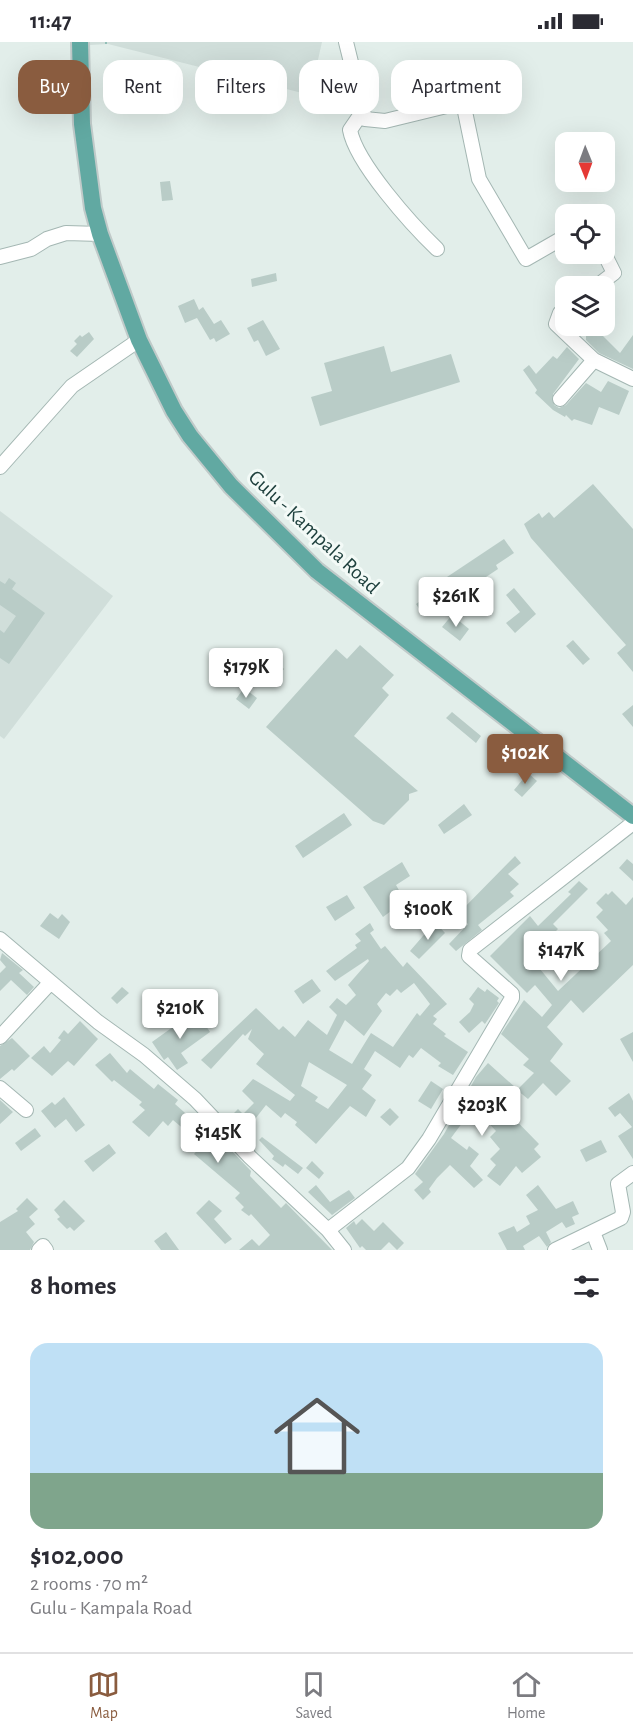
<!DOCTYPE html>
<html lang="en">
<head>
<meta charset="utf-8">
<style>
	:root { --surface:#fff; --page:#f7f7f7; --text:#2b2b33; --muted:#7c7c81; --line:#e1e1e2; --accent:#8a5c3f }
	body { margin:0; font-family:"Alegreya Sans",sans-serif; background:var(--page); color:var(--text); height:100vh; display:flex; flex-direction:column; font-size:22px; white-space:nowrap }
	* { box-sizing:border-box; margin:0 }
	p { font-size:20px; color:var(--muted) }
	.icon { flex:none; width:33px; height:33px; fill:none; stroke:currentColor; stroke-width:2; stroke-linecap:round; stroke-linejoin:round }
	.map { position:relative; height:1208px; overflow:hidden }
	.drawer { display:flex; flex-direction:column; background:var(--surface); flex:1 }
	.drawer>* { flex:none }
	.top-card { position:absolute; left:18px; top:18px; width:597px; height:54px; display:flex; gap:12px }
	.needle { width:39px; rotate:179deg }
	.fabs { position:absolute; left:555px; top:90px; display:grid; gap:12px }
	.fabs a { display:grid; place-items:center; width:60px; height:60px; border-radius:12px; background:var(--surface); box-shadow:0 6px 24px #0002; font-size:30px }
	.price { position:absolute; translate:-50% -51px; padding:0 14px; border-radius:6px; background:#fff; color:#222; font-size:20px; line-height:39px; filter:drop-shadow(0 2px 3px #0008) }
	.price::after { content:''; position:absolute; left:50%; top:36px; width:18px; height:14px; margin-left:-9px; background:inherit; clip-path:polygon(0 0,100% 0,50% 100%) }
	.price.on { background:var(--accent); color:#fff }
	ul { padding:0; list-style:none }
	li { display:grid; align-content:center; gap:12px; height:318px; padding:0 30px }
	li+li { border-top:2px solid var(--line) }
	li span { display:grid; place-items:center; height:186px; border-radius:18px; color:#555 }
	li>.icon { margin-inline-start:auto }
	span .icon { width:108px; height:108px; fill:#fffc; stroke-width:1 }
	li b { font-size:26px }
	h2 { display:flex; justify-content:space-between; align-items:center; height:72px; padding:0 30px; font-size:26px }
	.pill { padding:0 21px; border-radius:18px; background:var(--surface); box-shadow:0 6px 24px #0002; font-size:21px; line-height:54px }
	.pill.on { background:var(--accent); color:#fff }
	.status { display:flex; justify-content:space-between; align-items:center; height:42px; padding:0 30px; background:var(--surface); direction:ltr }
	.status svg { height:16px; fill:currentColor }
	.tab-bar { display:flex; justify-content:space-around; align-items:center; height:84px; border-top:2px solid var(--line); background:var(--surface); font-size:16px; color:var(--muted) }
	.tab-bar a { display:grid; justify-items:center; gap:3px }
	.tab-bar .on { color:var(--accent) }
	.map>svg:first-child { display:block }
	.built { fill:#d0deda }
	.building { fill:#b9ccc7; fill-rule:evenodd }
	.lines { fill:none; stroke-linecap:round; stroke-linejoin:round }
	.minor-casing { stroke:#a4b7b3; stroke-width:16 }
	.major-casing { stroke:#c0cac9; stroke-width:20 }
	.path { stroke:#7eb5ad; stroke-width:1.5; stroke-dasharray:3 4.5; stroke-linecap:butt }
	.minor { stroke:#fff; stroke-width:14 }
	.major { stroke:#61a9a2; stroke-width:16 }
	.labels { text-anchor:middle; dominant-baseline:central; stroke-width:6; stroke-linejoin:round; paint-order:stroke }
	.street-label { font-size:21px; fill:#1f413e; stroke:#f3faf7 }
</style>
</head>
<body>
<div class="status"><b>11:47</b><svg viewBox="0 0 49 12"><path d="M0 12V9h3v3zM5 12V6h3v6zM10 12V3h3v9zM15 12V0h3v12zM26 1h20v11H26zM47 4h2v5h-2z"/></svg></div>
<div class="map">
<svg width="633" height="1208" viewBox="0 0 633 1208">
	<rect width="100%" height="100%" fill="#e2eeea"/>
	<path class="built" d="M90 0H322L310 53 108 2 90 3Z
		M0 469 113 554 4 697 0 694Z"/>
	<path class="building" d="M170 139 173 158 162 159 160 140Z
		M276 231 277 239 252 245 251 237Z
		M194 257 199 268 203 265 214 282 221 278 230 292 216 300 214 296 210 298 197 276 185 281 178 264Z
		M263 278 280 307 266 314 258 298 254 300 247 286Z
		M593 284 620 311 633 293V327L599 311 586 298V292Z
		M89 290 94 297 77 315 70 309 77 302 74 299 80 293 82 295Z
		M384 304 391 330 451 312 460 340 320 384 311 355 332 349 324 321Z
		M567 305 579 317 553 352 554 363 559 366 566 363 586 341 601 350 608 339 629 349 619 373 599 365 592 383 574 377 572 379 566 373 565 375 553 368 535 351 537 348 523 328 529 323 536 332 553 314 557 317Z
		M593 442 633 487V630L617 611 626 603 531 496 524 482 539 471 542 476 549 470 554 476Z
		M504 497 514 511 496 523 498 527 441 565 437 559 422 571 416 562 431 551 429 547Z
		M9 536 16 541 12 547 45 571 9 622 0 616V588L4 591 16 574 0 563V539L5 542Z
		M514 546 536 572 515 591 506 581 520 570 506 553Z
		M452 573 469 587 460 599 442 585Z
		M573 598 590 617 583 623 566 604Z
		M360 603 394 633 382 646 389 653 354 694 418 749 409 752V758L384 783 373 779 266 685 336 607 347 617Z
		M273 616 284 627 274 638 262 627Z
		M244 646 257 656 249 667 236 657Z
		M633 663V685L622 672Z
		M452 670 481 694 476 701 446 676Z
		M528 731 537 739 522 755 514 748Z
		M464 762 472 773 444 792 438 783Z
		M344 771 352 783 303 816 295 804Z
		M515 814 521 821 508 832 519 842 510 850 514 854 478 883 482 888 456 909 449 902 468 882 456 874Z
		M627 817 633 822V839L619 826Z
		M402 820 410 834 396 843 409 866 395 875 391 869 383 875 363 845Z
		M579 839 588 847 553 882 558 887 549 896 558 909 540 927 558 949 611 899 604 891 608 888 596 875 603 868 596 861 606 851 608 853 612 849 626 863 633 855V923L583 971 571 958 547 985 563 1002 550 1019 571 1039 556 1054 543 1041 528 1057 517 1048 534 1031 523 1023 529 1017 501 992 524 958 542 975 552 963 535 943 527 951 490 914 530 874 538 884 571 852 568 850Z
		M347 853 355 866 335 879 326 865Z
		M50 871 58 877 62 872 70 880 59 897 40 884Z
		M435 880 445 891 419 917 410 909Z
		M370 881 374 888 370 891 381 907 385 904 403 925 407 920 447 962 433 974 437 977 433 982 446 992 444 994 468 1010 453 1033 438 1024 441 1021 421 1006 413 1016 409 1013 400 1026 375 1009 364 1027 372 1033 362 1047 376 1058 366 1075 350 1064 316 1102 295 1083 297 1080 285 1071 281 1076 266 1063 252 1081 243 1077 242 1080 252 1087 244 1095 227 1078 238 1067 243 1072 254 1061 242 1049 253 1037 290 1059 295 1053 256 1022 264 1012 248 997 252 987 245 994 243 992 211 1027 201 1018 256 966 279 988 283 984 295 995 308 978 327 993 337 973 329 965 337 956 346 963 356 953 348 943 369 919 368 917 335 939 326 929 357 906 355 903 361 899 355 892ZM414 941 430 962 420 974 417 971 393 1005 371 991 352 1022 329 1008 345 978 364 994 382 969 377 962 386 951 390 954 397 947 401 951ZM309 1020 347 1043 328 1067 315 1059 318 1055 301 1044Z
		M2 911 23 928 19 931 34 945 27 953 11 938 0 949V931L6 925 0 918Z
		M312 937 321 949 303 962 294 949Z
		M122 945 129 951 117 962 111 956Z
		M478 945 485 950 487 947 499 956 497 959 499 961 485 982 482 979 469 991 459 980 470 970 474 962 469 957Z
		M191 972 197 981 202 978 210 990 181 1011 188 1021 177 1028 168 1015 164 1018 152 1000Z
		M80 979 98 997 74 1024 68 1019 52 1034 31 1016 44 1004 50 1011 61 998 58 996 64 988 68 992Z
		M633 990V1020L620 997Z
		M12 996 30 1014 14 1029 12 1027 0 1037V1004Z
		M110 1011 127 1031 130 1027 154 1047 158 1042 178 1058 175 1062 193 1078 196 1074 206 1082 251 1129 250 1134 281 1166 286 1161 332 1208H239L252 1197 259 1204 270 1193 251 1172 249 1174 241 1168 244 1165 235 1156 240 1151 194 1112 201 1104 199 1100 173 1078 168 1084 163 1079 149 1095 132 1080 145 1068 139 1063 142 1060 114 1038 112 1040 95 1023Z
		M488 1021 516 1046 501 1063 539 1102 534 1107 541 1115 522 1131 516 1124 500 1144 487 1134 496 1123 490 1117 500 1107 490 1095 496 1089 478 1070 476 1072 471 1069 451 1096 467 1108 469 1104 479 1112 470 1124 483 1138 474 1146 450 1123 437 1136 429 1147 431 1150 423 1158 414 1148 423 1140 415 1132 444 1092 476 1035Z
		M431 1039 443 1047 431 1067 418 1059Z
		M629 1051 633 1059V1117L618 1094 632 1085 620 1071 615 1075 608 1066Z
		M64 1055 85 1083 76 1090 66 1077 55 1086 41 1069 52 1060 55 1063Z
		M0 1058 13 1070 0 1082Z
		M390 1066 399 1075 390 1084 380 1075Z
		M35 1086 41 1094 21 1109 15 1101Z
		M262 1095 303 1126 298 1132 285 1122 283 1125 272 1117 274 1114 259 1098Z
		M601 1098 607 1110 586 1120 580 1108Z
		M109 1102 116 1111 93 1130 84 1119Z
		M312 1119 324 1131 319 1137 306 1126Z
		M316 1143 330 1160 349 1148 355 1156 332 1173 308 1150Z
		M538 1143 556 1167 573 1159 579 1172 572 1175 575 1182 566 1186 562 1180 546 1190 551 1200 547 1205 539 1194 523 1204 525 1208H507L498 1191 514 1184 517 1190 530 1182 526 1174 538 1168 526 1153Z
		M27 1156 38 1167 29 1175 35 1182 26 1190 34 1200 30 1208H0V1180L18 1169 16 1167Z
		M64 1158 85 1179 74 1189 70 1185 67 1187 57 1177 60 1175 54 1168Z
		M209 1158 222 1169 214 1177 232 1197 225 1202 196 1171Z
		M362 1177 374 1189 383 1180 404 1201 397 1208 389 1200 381 1208H366L362 1204 360 1206 346 1186 354 1179 356 1183Z
		M166 1190 179 1208H161L154 1199Z"/>
	<g class="lines">
		<defs>
			<path id="minor" d="M346 0 365 77 385 79 463 60 479 137 526 217 566 194
				M363 69 350 88C356 121 412 183 437 207
				M0 215 31 207 47 197 66 191 100 192
				M597 244 614 231 604 211
				M594 318 633 337
				M560 357 594 318 556 282 560 271 566 267
				M0 425 72 344 139 298
				M0 897 98 980 144 1013 195 1057 250 1115 328 1188 344 1208
				M0 995 50 941
				M0 1046 26 1068
				M328 1188 408 1126 429 1097 512 956V952L469 914 470 908 633 781
				M593 1190 600 1208
				M39 1208 43 1204 46 1208
				M555 1208 621 1176 623 1170 618 1142 633 1131"/>
			<path id="major" d="M80 0 82 82 93 166 100 192 139 298 174 369 190 394 231 444 317 529 633 774"/>
		</defs>
		<use href="#minor" class="minor-casing"/>
		<use href="#major" class="major-casing"/>
		<path class="path" d="M106 0V2"/>
		<use href="#minor" class="minor"/>
		<use href="#major" class="major"/>
	</g>
	<g class="labels">
		<g class="street-label">
			<text transform="translate(314 490) rotate(43)">Gulu - Kampala Road</text>
		</g>
	</g>
</svg>
<div class="fabs">
<a><svg class="needle" viewBox="-14 -14 28 28"><path d="M0-13l5 13h-10z" fill="#e53935"/><path d="M0 13l5-13h-10z" fill="#7c7c81"/></svg></a>
<a><svg class="icon" aria-label="locate" viewBox="0 0 24 24"><circle cx="12" cy="12" r="6"/><path d="M12 2v4M12 18v4M2 12h4M18 12h4"/></svg></a>
<a><svg class="icon" aria-label="layers" viewBox="0 0 24 24"><path d="M12 4l9 5-9 5-9-5zM3 14l9 5 9-5"/></svg></a>
</div>
<b class="price" style="left:456px;top:586px">$261K</b>
<b class="price" style="left:246px;top:657px">$179K</b>
<b class="price on" style="left:525px;top:743px">$102K</b>
<b class="price" style="left:428px;top:899px">$100K</b>
<b class="price" style="left:561px;top:940px">$147K</b>
<b class="price" style="left:180px;top:998px">$210K</b>
<b class="price" style="left:482px;top:1095px">$203K</b>
<b class="price" style="left:218px;top:1122px">$145K</b>
<div class="top-card">
<a class="pill on">Buy</a>
<a class="pill">Rent</a>
<a class="pill">Filters</a>
<a class="pill">New</a>
<a class="pill">Apartment</a>
</div>
</div>
<section class="drawer">
<h2>8 homes<svg class="icon" aria-label="filters" viewBox="0 0 24 24"><path d="M4 7h16M4 17h16"/><circle cx="9" cy="7" r="2"/><circle cx="15" cy="17" r="2"/></svg></h2>
<ul>
<li><span style="background:linear-gradient(#bfe0f5 70%,#7fa58c 0)"><svg class="icon" aria-label="home" viewBox="0 0 24 24"><path d="M3 11l9-7 9 7M6 9v11h12V9"/></svg></span><div><b>$102,000</b><p>2 rooms · 70 m²</p><p>Gulu - Kampala Road</p></div></li>
</ul>
</section>
<nav class="tab-bar">
<a class="on"><svg class="icon" aria-label="map" viewBox="0 0 24 24"><path d="M3 6l6-2 6 2 6-2v14l-6 2-6-2-6 2zM9 4v14M15 6v14"/></svg>Map</a>
<a><svg class="icon" aria-label="saved" viewBox="0 0 24 24"><path d="M7 4h10v16l-5-4-5 4z"/></svg>Saved</a>
<a><svg class="icon" aria-label="home" viewBox="0 0 24 24"><path d="M3 11l9-7 9 7M6 9v11h12V9"/></svg>Home</a>
</nav>
</body>
</html>
